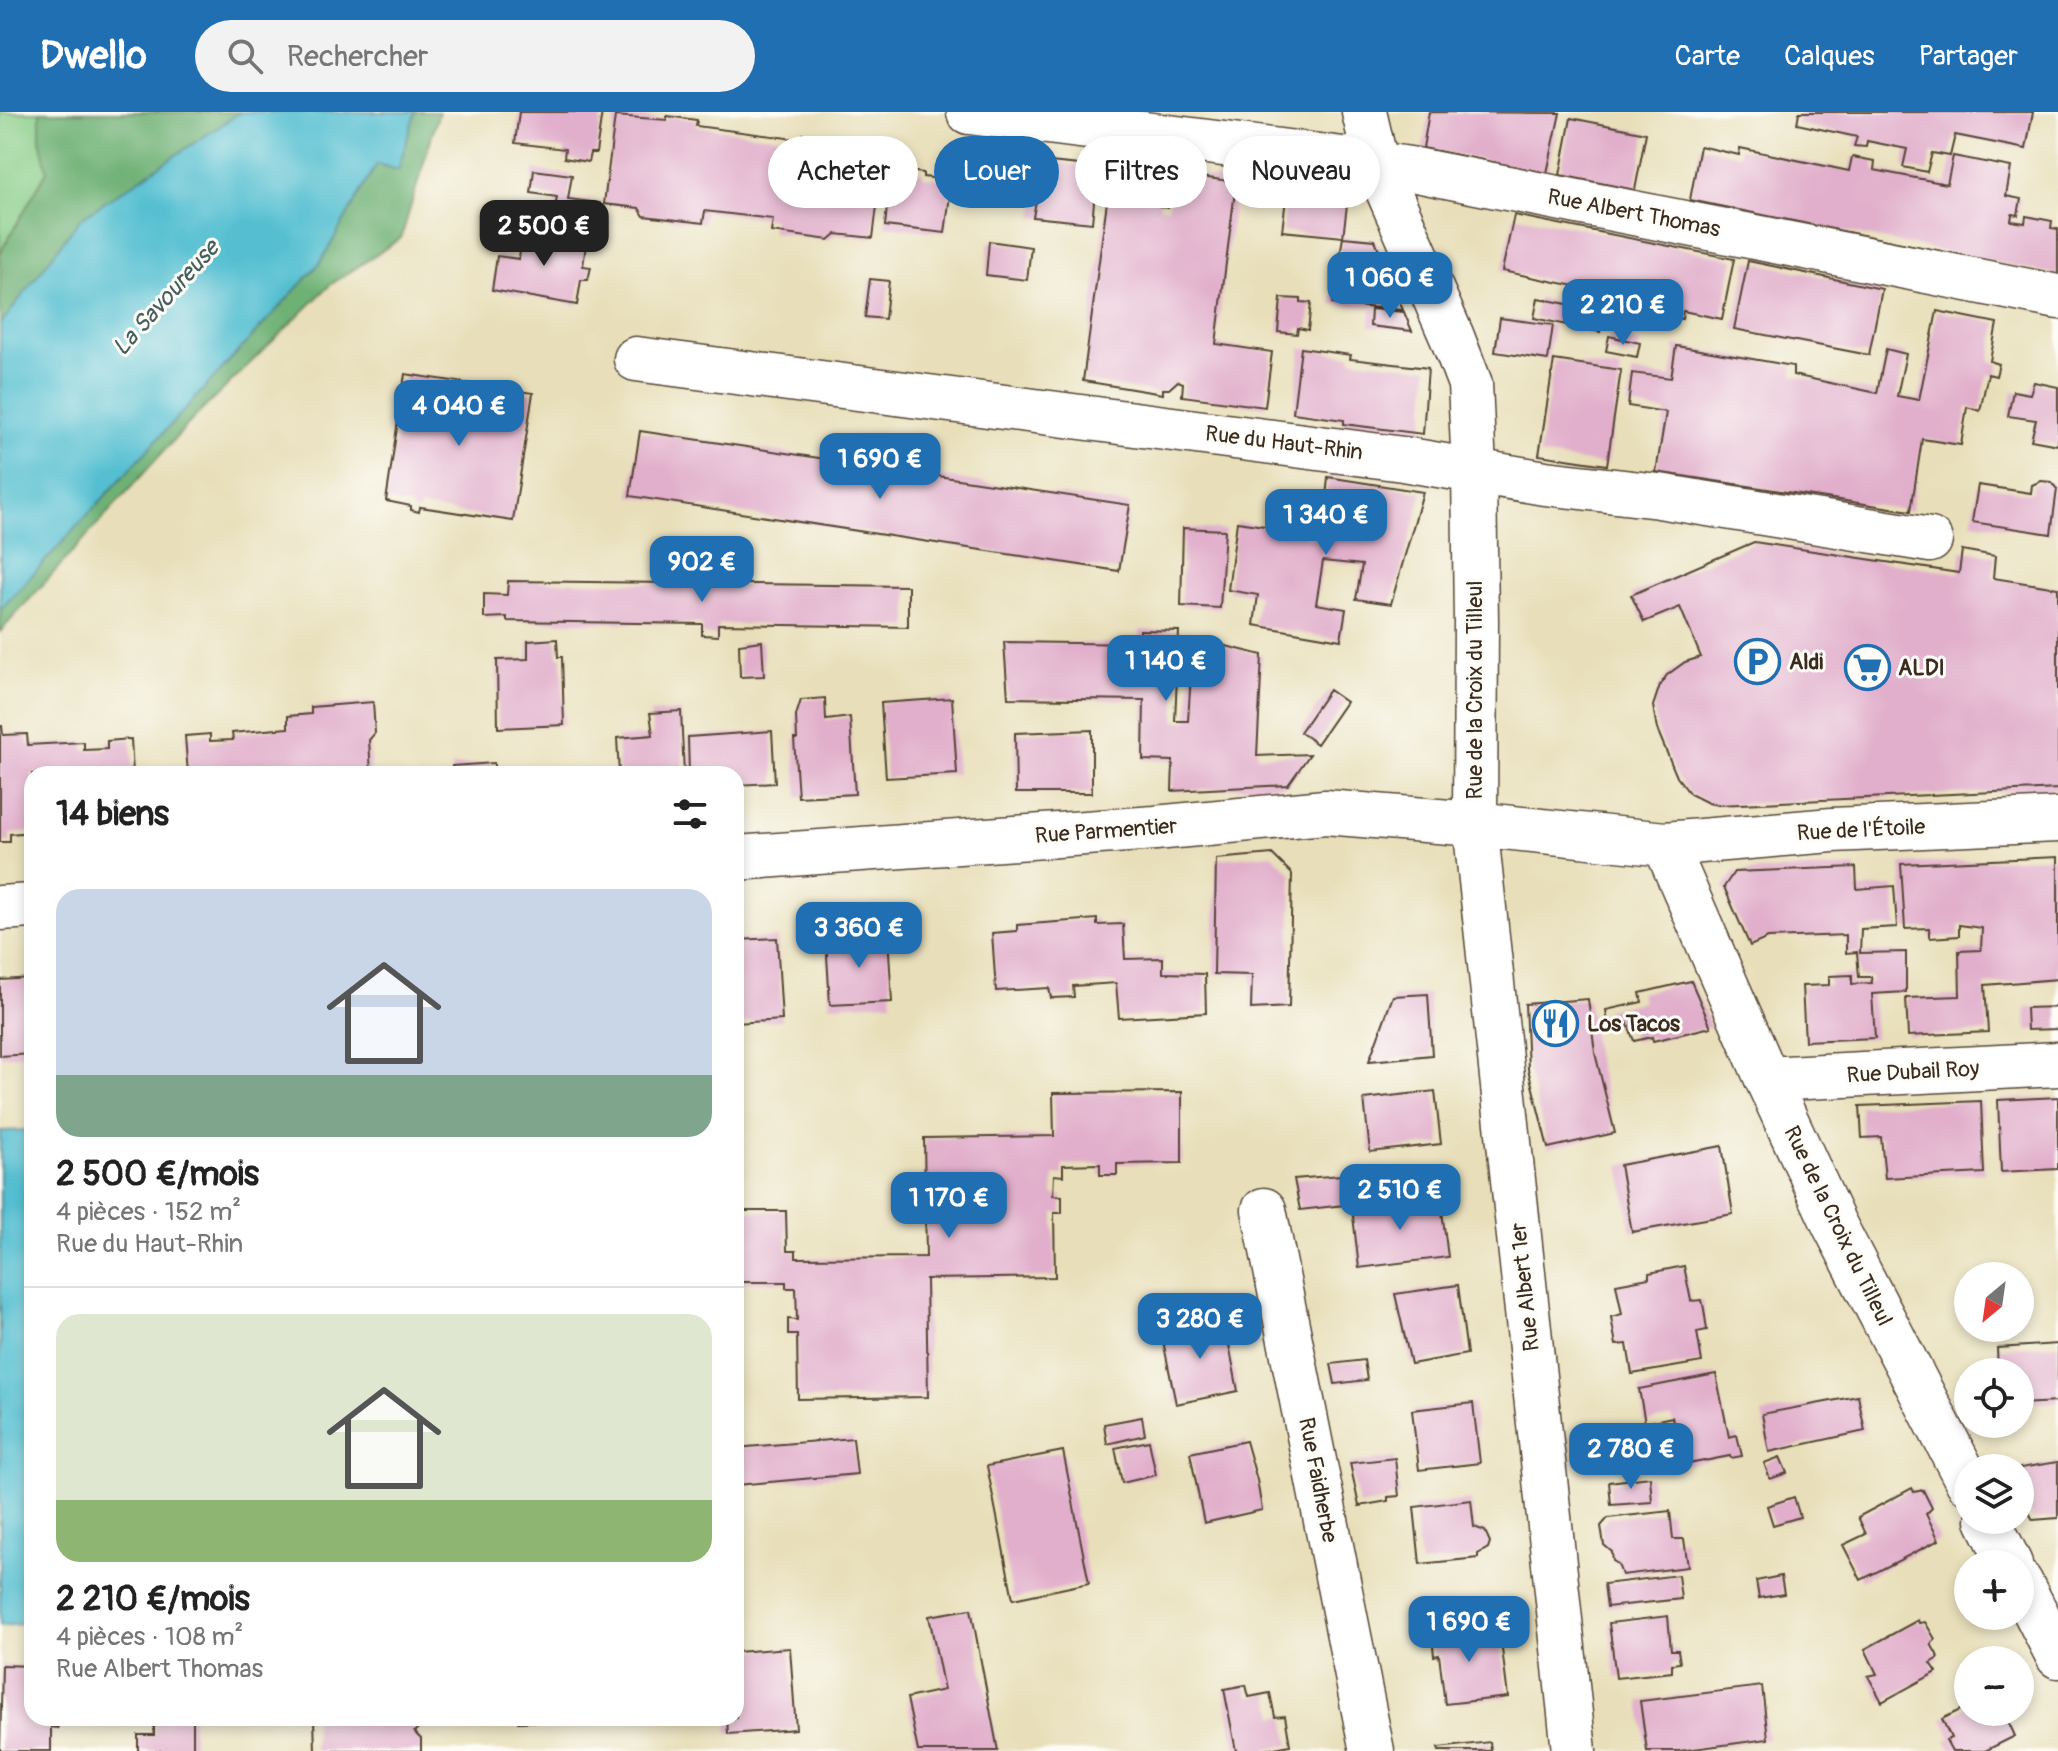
<!DOCTYPE html>
<html lang="fr">
<head>
<meta charset="utf-8">
<style>
	:root { --surface:#fff; --page:#f2f2f2; --text:#222; --muted:#767676; --line:#e0e0e0; --accent:#1f6fb2 }
	body { margin:0; font-family:Pangolin,sans-serif; background:var(--page); color:var(--text); height:100vh; display:flex; flex-direction:column; font-size:30px; white-space:nowrap }
	* { box-sizing:border-box; margin:0 }
	p { font-size:26px; color:var(--muted) }
	.icon { flex:none; width:44px; height:44px; fill:none; stroke:currentColor; stroke-width:2; stroke-linecap:round; stroke-linejoin:round }
	.map { position:relative; flex:1; overflow:hidden }
	.details { position:absolute; left:24px; top:654px; width:720px; height:960px; display:flex; flex-direction:column; background:var(--surface); border-radius:24px; box-shadow:0 4px 12px #0003 }
	.details>* { flex:none }
	.hud { position:absolute; left:768px; top:24px; width:760px; height:72px; display:flex; gap:16px }
	.needle { width:52px; rotate:209deg }
	.controls { position:absolute; left:1954px; top:1150px; display:grid; gap:16px }
	.controls a { display:grid; place-items:center; width:80px; height:80px; border-radius:50%; background:var(--surface); box-shadow:0 4px 12px #0003; font-size:40px }
	.price { position:absolute; translate:-50% -68px; padding:0 18px; border-radius:16px; background:var(--accent); color:#fff; font-size:26px; line-height:52px; filter:drop-shadow(0 2px 4px #0008) }
	.price::after { content:''; position:absolute; left:50%; top:48px; width:24px; height:18px; margin-left:-12px; background:inherit; clip-path:polygon(0 0,100% 0,50% 100%) }
	.price.active { background:#222; color:#fff }
	ul { padding:0; list-style:none }
	li { display:grid; align-content:center; gap:16px; height:424px; padding:0 32px }
	li+li { border-top:2px solid var(--line) }
	li span { display:grid; place-items:center; height:248px; border-radius:24px; color:#555 }
	li>.icon { margin-inline-start:auto }
	span .icon { width:144px; height:144px; fill:#fffc; stroke-width:1 }
	li b { font-size:34px }
	h2 { display:flex; justify-content:space-between; align-items:center; height:96px; padding:0 32px; font-size:34px }
	.tag { padding:0 28px; border-radius:36px; background:var(--surface); box-shadow:0 4px 12px #0003; font-size:28px; line-height:72px }
	.tag.active { background:var(--accent); color:#fff }
	header { display:flex; align-items:center; gap:48px; box-sizing:border-box; height:112px; padding:0 40px; background:var(--accent); color:#fff }
	header strong { font-size:38px }
	nav { display:flex; gap:44px; margin-inline-start:auto; font-size:28px }
	.search { width:560px; height:72px; background:var(--page); display:flex; align-items:center; gap:20px; box-sizing:border-box; padding:0 28px; border-radius:44px; color:var(--muted); font-size:30px }
	.map>svg:first-child { display:block }
	.green { fill:#89ce89; stroke:#627c54; stroke-width:2 }
	.forest { fill:#6eb175; stroke:#546e4a; stroke-width:2 }
	.water { fill:#55bfd1; stroke:#487478; stroke-width:2 }
	.building { fill:#e1aecb }
	.lines { fill:none; stroke-linecap:round; stroke-linejoin:round }
	.minor-casing { stroke:#554535; stroke-width:47 }
	.minor { stroke:#fff; stroke-width:44 }
	.labels { text-anchor:middle; dominant-baseline:central; stroke-width:6; stroke-linejoin:round; paint-order:stroke }
	.street-label { font-size:22px; fill:#3b2a1e; stroke:#fdfcf7 }
	.poi-label { font-size:22px; font-weight:bold; fill:#3b2a1e; stroke:#fdfcf7; text-anchor:start }
	.water-label { font-size:24px; font-style:italic; fill:#445e5d; stroke:#fdfcf7 }
</style>
</head>
<body>
<header>
<strong>Dwello</strong>
<div class="search"><svg class="icon" aria-label="search" viewBox="0 0 24 24"><circle cx="10" cy="10" r="6"/><path d="M15 15l6 6"/></svg>Rechercher</div>
<nav><a>Carte</a><a>Calques</a><a>Partager</a></nav>
</header>
<div class="map">
<svg width="2058" height="1639" viewBox="0 0 2058 1639">
	<rect width="100%" height="100%" fill="#fdfcf7"/>
	<filter id="ink" filterUnits="userSpaceOnUse"><feTurbulence type="fractalNoise" baseFrequency=".0125" numOctaves="2"/><feDisplacementMap in="SourceGraphic" scale="16" xChannelSelector="R" yChannelSelector="G"/><feConvolveMatrix kernelMatrix="1 2 1 2 8 2 1 2 1" color-interpolation-filters="sRGB"/></filter>
	<filter id="wash" filterUnits="userSpaceOnUse"><feTurbulence type="fractalNoise" baseFrequency=".006" numOctaves="4" result="noise"/><feDisplacementMap in="SourceGraphic" scale="32" xChannelSelector="R" yChannelSelector="G"/><feGaussianBlur stdDeviation="1.8" result="paint"/><feColorMatrix in="noise" values="0 0 0 0 0 0 0 0 0 0 0 0 0 0 0 0 0 1.4 0 .05"/><feComposite in="paint" operator="in"/></filter>
	<g filter="url(#wash)">
		<rect width="100%" height="100%" fill="#e8dfba"/>
		<path class="green" d="M0 0H241L0 213Z"/>
		<path class="forest" d="M40 0H439L401 126 330 173 191 309 0 520V141L47 59 40 27Z"/>
		<path class="water" d="M241 0H415L398 58 377 52 320 151 0 498V213L81 106Z
			M32 1018V1511L0 1514V1019Z"/>
		<g id="blocks">
			<path class="building" d="M519 0H602L596 41H590L588 50 564 46 565 37 515 31Z
				M1429 0 1560 1 1547 61 1423 36Z
				M1799 0H2033L2026 37 1955 23 1950 44 1932 41 1927 60 1903 55 1907 37 1867 29 1866 35 1854 34 1857 25 1797 12Z
				M615 4 667 8V4L697 8 696 14 802 28 803 22 833 26 832 30 884 38 873 126 836 122 829 128 771 120 773 107 705 99 703 111 644 104 639 96 604 92Z
				M1571 6 1646 21 1635 78 1560 63Z
				M1700 34 1739 43 1740 36 1849 59 1852 45 1875 49 1874 58 1947 72 1953 44 2011 55 2006 84 2021 87 2018 103 2012 102 2011 109 2025 111 2026 104 2052 109 2051 116 2058 117V163L1690 88Z
				M1040 49 1089 54 1085 78 1095 79 1092 111 1033 105 1038 78Z
				M1112 52 1155 58 1162 75 1159 94 1168 96 1173 61 1236 70 1216 232 1272 240 1265 295 1182 284 1183 271 1178 269 1169 277H1163V282L1083 269Z
				M891 57 923 61V65L952 68 945 121 885 114Z
				M534 58 572 63 568 87 600 91 596 112 553 106 557 85 531 81Z
				M1289 62 1350 69 1343 125 1282 119Z
				M1514 103 1734 147 1722 207 1683 199 1682 207 1670 205 1671 197 1645 192 1647 202 1640 200 1639 207 1586 196 1590 177 1502 159Z
				M523 117 587 126 583 154 591 155 588 168H581L577 193 492 178 497 144 519 147Z
				M1343 125 1375 128 1403 198 1332 192Z
				M989 129 1031 135 1027 168 986 163Z
				M1748 149 1882 177 1869 243 1734 217Z
				M870 167 889 169 885 207 865 205Z
				M1281 186 1301 187V190L1311 191 1308 218 1298 216 1297 222 1278 220Z
				M1538 186 1586 196 1585 200 1603 204 1600 220 1534 206Z
				M1371 197 1404 200 1412 219 1370 214Z
				M1937 199 1997 211 1990 249 1999 252 1996 264 1988 262 1980 299 1967 295 1961 333 1922 327 1911 399 1656 360 1666 300 1628 294 1632 261 1671 266 1676 234 1793 254V263L1877 281 1886 237 1906 242 1897 284 1919 288Z
				M1500 206 1553 213 1548 248 1495 240Z
				M1609 224 1640 231 1637 245 1606 239Z
				M1301 236 1351 243 1350 247 1428 256 1423 322 1344 312V308L1293 301Z
				M1554 248 1621 258 1607 353 1539 343Z
				M405 262 533 281 513 409 420 395 419 400 411 398V394L386 389Z
				M2034 270 2058 275V333L2031 328 2036 308 2008 304 2013 279 2030 282Z
				M640 319 1130 393 1119 459 630 384Z
				M1328 365 1423 380 1391 492 1356 487 1362 453 1323 449 1316 492 1346 497 1341 528 1254 513 1258 483 1228 478 1237 410 1305 420V424L1322 428Z
				M2041 369 2051 370 2057 377 2051 422 1972 410 1978 373 2031 381 2032 373Z
				M1183 416 1225 418 1220 496 1181 494Z
				M1754 430 1959 461 1962 438 1995 444 1993 466 2058 476V677L1718 693 1708 691 1690 682 1677 665 1657 617 1653 594 1660 573 1667 563 1685 550 1701 545 1680 495 1644 510 1631 483Z
				M508 469 908 474V515L718 512V524L702 523V512L507 509V505L484 506V482L507 483Z
				M1140 518 1179 519 1175 609H1188L1193 531 1226 534 1262 543 1257 644 1310 642 1288 673 1172 679 1173 649 1143 648 1144 588 1008 586 1004 530 1140 532Z
				M557 527 558 545H562L564 613 498 616 497 548 528 547V529Z
				M762 529 764 564 740 565 739 532Z
				M1329 578 1346 590 1317 632 1300 620Z
				M825 586 826 608 850 605 855 682 798 685 794 627H797L796 604 801 588Z
				M952 586 957 662 886 666 881 591Z
				M373 590 375 621 369 628 371 662H188L185 624 210 622V629L233 628 232 621 288 616V604L311 602V595Z
				M681 599 684 662H619L617 626 653 623 650 601Z
				M0 614H2L3 623 27 622 28 633 84 630V638L107 637V629L131 627 133 662H32V720L10 722V730H0Z
				M1092 618V681H1016L1015 621Z
				M772 619 775 671 736 673V662H689L688 625Z
				M494 651V662H452V654Z
				M1272 742 1292 762 1289 895 1251 897 1252 863 1214 862 1216 747Z
				M2058 745V867L1985 873 1988 920 1908 924 1906 886 1960 884 1959 839 1981 838 1982 816 1959 813V824L1930 826 1929 816 1905 817 1901 752Z
				M1856 755 1857 777 1894 774 1897 815 1861 817 1860 841 1906 840V880L1872 882 1875 926 1805 929 1802 874 1829 873V864L1852 863V872L1872 871 1871 865H1859L1857 840 1846 841V823L1768 826 1750 834 1724 775 1734 760Z
				M1097 807V813L1123 812 1125 847 1163 846V861L1205 862 1206 901 1119 906 1116 871 1073 874 1074 885 1051 886 1049 876 996 879 992 821 1017 819V813Z
				M888 823 892 890 830 893 826 827Z
				M777 826 782 908 736 911V828Z
				M32 866V942L0 944V868Z
				M1691 869 1711 915 1653 929 1652 925 1634 929 1627 910 1608 912 1606 898 1642 890 1640 881Z
				M1428 882 1432 943 1369 949 1393 884Z
				M1588 887 1595 941 1615 1021 1548 1036 1528 957 1525 892Z
				M2058 895V917L2027 918 2026 896Z
				M1435 979 1441 1032 1370 1040 1364 987Z
				M1182 980V1051L1117 1052V1063H1100V1052L1063 1053V1064L1054 1063 1053 1083 1062 1084V1101H1054L1055 1165 926 1167 928 1285 798 1287 797 1223H788V1207L797 1208 796 1176H786V1170H742V1182H736V1099H786L787 1139H796V1146L926 1145 924 1026 1054 1024 1053 981Z
				M2058 985V1057L2001 1060 1998 988Z
				M1981 989 1984 1061 1885 1066 1881 1025 1862 1026 1860 994Z
				M1722 1034 1733 1102 1632 1120 1620 1053Z
				M1341 1063 1344 1093 1300 1098 1294 1067Z
				M1440 1084 1448 1145 1359 1156 1352 1095Z
				M1684 1154 1691 1189 1702 1188 1704 1197 1707 1218 1697 1220 1702 1250 1632 1262 1627 1232 1616 1233 1611 1205 1622 1202 1616 1172 1649 1166V1161Z
				M1458 1173 1467 1242 1411 1252 1395 1182Z
				M1224 1207 1238 1279 1176 1292 1161 1219Z
				M2058 1232V1290L2020 1292V1260H1998L1997 1236Z
				M1364 1248 1367 1268 1335 1272 1331 1252Z
				M1716 1262 1729 1325 1737 1323 1742 1344 1731 1346 1730 1344 1673 1355 1669 1344 1679 1341 1672 1305 1645 1311 1639 1277Z
				M1858 1284 1865 1319 1769 1340 1762 1302Z
				M1473 1291 1480 1351 1419 1358 1412 1298Z
				M1142 1305 1145 1323 1107 1332 1104 1312Z
				M853 1326 857 1362 736 1373V1336Z
				M1149 1329 1156 1363 1122 1371 1115 1336Z
				M1246 1329 1257 1368 1262 1398 1204 1411 1190 1341Z
				M1063 1339 1089 1471 1013 1487 987 1354Z
				M1780 1345 1787 1361 1770 1367 1764 1351Z
				M1395 1346 1399 1384 1388 1385V1389L1359 1394 1350 1351Z
				M2058 1350V1406L2033 1408 2020 1384V1356Z
				M1650 1365 1652 1390 1611 1393 1609 1370Z
				M1912 1376 1914 1380 1923 1378 1932 1396 1926 1402 1939 1428 1861 1468 1843 1433 1866 1422 1858 1405Z
				M1794 1385 1800 1405 1773 1413 1767 1394Z
				M1471 1388 1474 1415 1485 1419 1490 1430 1488 1436 1478 1442V1446L1420 1452 1414 1395Z
				M1670 1399 1673 1427H1684L1688 1455 1622 1463 1618 1452 1613 1449 1612 1440 1604 1433 1601 1414 1608 1406Z
				M1678 1463 1681 1487 1607 1495 1604 1472Z
				M1781 1464 1784 1482 1759 1486 1756 1469Z
				M971 1497 998 1639H918L907 1586 944 1578 929 1504Z
				M1668 1504 1671 1538H1678L1680 1551 1672 1552V1560L1616 1566 1609 1511Z
				M1918 1508 1919 1511 1925 1510 1935 1527 1931 1532 1939 1546 1931 1551 1937 1560 1882 1590 1868 1564 1877 1562 1865 1537Z
				M1462 1510 1463 1518 1487 1514 1490 1531 1501 1529 1508 1585 1445 1592 1439 1543 1434 1544 1431 1513Z
				M790 1536 796 1617 728 1622 727 1606H736V1540Z
				M2 1553 32 1554V1606H59L58 1616 51 1615V1639H0Z
				M1246 1573 1249 1585 1270 1581 1275 1605 1285 1604 1290 1633 1259 1639H1236L1224 1577Z
				M1762 1574 1768 1627 1679 1639H1647L1640 1589Z
				M1968 1594V1600H2004L2015 1624 1985 1639H1952L1946 1628 1951 1626 1942 1607Z
				M154 1606H193V1639H138V1623H154Z
				M314 1606H458V1611L422 1612 414 1620 421 1627V1639H315Z
				M518 1606H554V1609L518 1610Z
				M1490 1630 1491 1639H1439L1438 1636Z"/>
		</g>
	</g>
	<g filter="url(#ink)">
		<use href="#blocks" fill-opacity="0" stroke="#554535" stroke-width="2"/>
		<g class="lines">
			<defs>
				<path id="minor" d="M969 0 1343 47 1416 58 2058 185
					M1364 0 1376 51 1452 225 1470 272 1474 358 1476 510 1475 712 1574 1639
					M636 247 1403 347 1545 371 1659 384 1930 428
					M1665 732 1832 718 2058 708
					M736 746 1155 716 1325 700 1475 712 1665 732 1767 967 1834 1112 1968 1370
					M0 796 32 794
					M1767 967 2058 952
					M1264 1098 1372 1639
					M1988 1408 2010 1452
					M2020 1470 2058 1544"/>
			</defs>
			<use href="#minor" class="minor-casing"/>
			<use href="#minor" class="minor"/>
		</g>
	</g>
	<defs>
		<symbol id="parking-ring" viewBox="-11 -11 22 22"><circle r="9.5" fill="#fdfcf7" stroke="#1f6fb2" stroke-width="1.5"/><path d="M-3.5-5.5H1a3.5 3.5 0 0 1 0 7H-1V5.5H-3.5ZM-1-3.4V-.6H.8a1.4 1.4 0 0 0 0-2.8Z" fill="#1f6fb2"/></symbol>
		<symbol id="supermarket-ring" viewBox="-11 -11 22 22"><circle r="9.5" fill="#fdfcf7" stroke="#1f6fb2" stroke-width="1.5"/><path d="M-6-5.5h2.5l.6 2H6L4.5 2H-2.5L-4.4-4H-6ZM-1.5 3.2a1.3 1.3 0 1 0 .1 0ZM3 3.2a1.3 1.3 0 1 0 .1 0Z" fill="#1f6fb2"/></symbol>
		<symbol id="restaurant-ring" viewBox="-11 -11 22 22"><circle r="9.5" fill="#fdfcf7" stroke="#1f6fb2" stroke-width="1.5"/><path d="M-5-6h1v4h1v-4h1v4h1v-4h1v5L-1.5 .5V6h-2V.5L-5-1ZM5-6V6H3V1.5H1.5Q1.5-4 5-6Z" fill="#1f6fb2"/></symbol>
	</defs>
	<g fill-rule="evenodd">
		<use href="#parking-ring" x="1732" y="524" width="51" height="51"/>
		<use href="#supermarket-ring" x="1842" y="530" width="51" height="51"/>
		<use href="#restaurant-ring" x="1530" y="886" width="51" height="51"/>
	</g>
	<g class="labels">
		<g class="street-label">
			<text transform="translate(1634 101) rotate(11)">Rue Albert Thomas</text>
			<text transform="translate(1284 331) rotate(7)">Rue du Haut-Rhin</text>
			<text transform="translate(1475 578) rotate(-90)">Rue de la Croix du Tilleul</text>
			<text transform="translate(1861 718) rotate(-3)">Rue de l'Étoile</text>
			<text transform="translate(1106 719) rotate(-4)">Rue Parmentier</text>
			<text transform="translate(1913 960) rotate(-3)">Rue Dubail Roy</text>
			<text transform="translate(1838 1114) rotate(64)">Rue de la Croix du Tilleul</text>
			<text transform="translate(1525 1175) rotate(-96)">Rue Albert 1er</text>
			<text transform="translate(1318 1368) rotate(79)">Rue Faidherbe</text>
		</g>
		<g class="poi-label">
			<text x="1789" y="550">Aldi</text>
			<text x="1898" y="556">ALDI</text>
			<text x="1587" y="912">Los Tacos</text>
		</g>
		<g class="water-label">
			<text transform="translate(166 186) rotate(-48)">La Savoureuse</text>
		</g>
	</g>
</svg>
<div class="controls">
<a><svg class="needle" viewBox="-14 -14 28 28"><path d="M0-13l5 13h-10z" fill="#e53935"/><path d="M0 13l5-13h-10z" fill="#767676"/></svg></a>
<a><svg class="icon" aria-label="locate" viewBox="0 0 24 24"><circle cx="12" cy="12" r="6"/><path d="M12 2v4M12 18v4M2 12h4M18 12h4"/></svg></a>
<a><svg class="icon" aria-label="layers" viewBox="0 0 24 24"><path d="M12 4l9 5-9 5-9-5zM3 14l9 5 9-5"/></svg></a>
<a>+</a>
<a>−</a>
</div>
<b class="price active" style="left:544px;top:156px">2 500 €</b>
<b class="price" style="left:1390px;top:208px">1 060 €</b>
<b class="price" style="left:1623px;top:235px">2 210 €</b>
<b class="price" style="left:459px;top:336px">4 040 €</b>
<b class="price" style="left:880px;top:389px">1 690 €</b>
<b class="price" style="left:1326px;top:445px">1 340 €</b>
<b class="price" style="left:702px;top:492px">902 €</b>
<b class="price" style="left:1166px;top:591px">1 140 €</b>
<b class="price" style="left:859px;top:858px">3 360 €</b>
<b class="price" style="left:1400px;top:1120px">2 510 €</b>
<b class="price" style="left:949px;top:1128px">1 170 €</b>
<b class="price" style="left:1200px;top:1249px">3 280 €</b>
<b class="price" style="left:1631px;top:1379px">2 780 €</b>
<b class="price" style="left:1469px;top:1552px">1 690 €</b>
<div class="hud">
<a class="tag">Acheter</a>
<a class="tag active">Louer</a>
<a class="tag">Filtres</a>
<a class="tag">Nouveau</a>
</div>
<section class="details">
<h2>14 biens<svg class="icon" aria-label="filters" viewBox="0 0 24 24"><path d="M4 7h16M4 17h16"/><circle cx="9" cy="7" r="2"/><circle cx="15" cy="17" r="2"/></svg></h2>
<ul>
<li><span style="background:linear-gradient(#c9d6e8 75%,#7fa58c 0)"><svg class="icon" aria-label="home" viewBox="0 0 24 24"><path d="M3 11l9-7 9 7M6 9v11h12V9"/></svg></span><div><b>2 500 €/mois</b><p>4 pièces · 152 m²</p><p>Rue du Haut-Rhin</p></div></li>
<li><span style="background:linear-gradient(#dfe7d0 75%,#8fb573 0)"><svg class="icon" aria-label="home" viewBox="0 0 24 24"><path d="M3 11l9-7 9 7M6 9v11h12V9"/></svg></span><div><b>2 210 €/mois</b><p>4 pièces · 108 m²</p><p>Rue Albert Thomas</p></div></li>
</ul>
</section>
</div>
</body>
</html>
